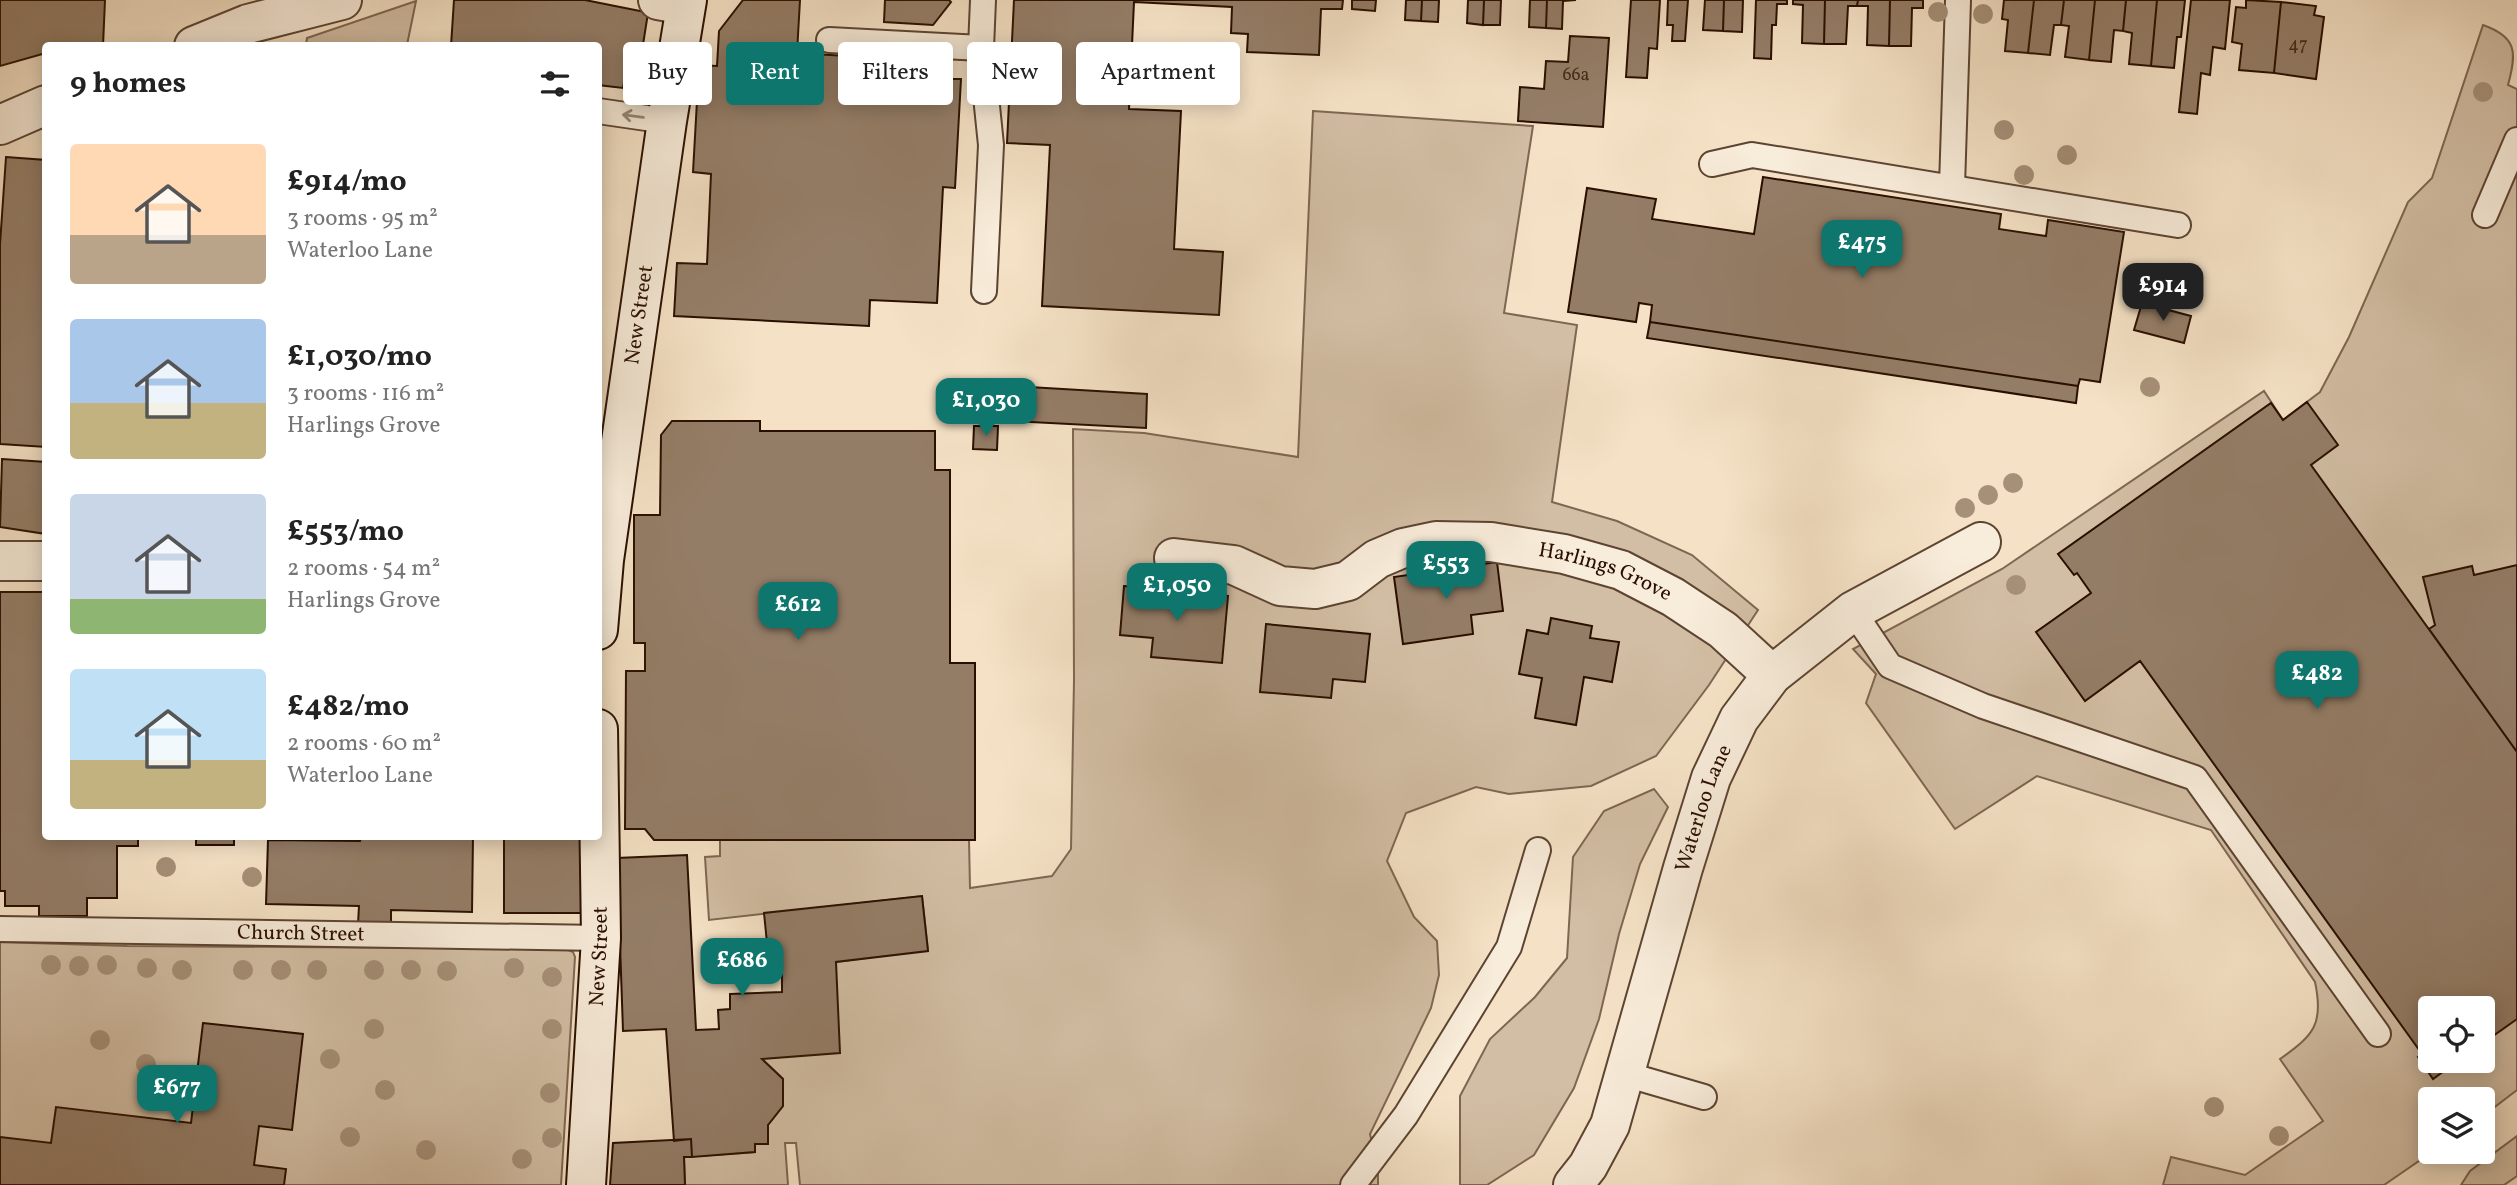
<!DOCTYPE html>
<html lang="en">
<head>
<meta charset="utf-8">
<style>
	:root { --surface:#fff; --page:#f6f6f6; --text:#222; --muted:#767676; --accent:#0f766e }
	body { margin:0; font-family:Vollkorn,serif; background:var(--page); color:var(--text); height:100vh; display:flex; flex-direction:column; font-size:26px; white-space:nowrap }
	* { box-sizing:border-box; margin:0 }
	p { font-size:23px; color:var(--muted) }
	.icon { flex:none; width:38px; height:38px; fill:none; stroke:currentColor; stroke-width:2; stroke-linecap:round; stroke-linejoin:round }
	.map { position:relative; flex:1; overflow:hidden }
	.panel { position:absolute; left:42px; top:42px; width:560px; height:798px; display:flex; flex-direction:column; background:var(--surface); border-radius:7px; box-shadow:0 4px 18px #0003 }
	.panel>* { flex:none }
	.top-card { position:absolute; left:623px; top:42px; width:665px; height:63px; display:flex; gap:14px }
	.controls { position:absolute; left:2418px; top:996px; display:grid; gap:14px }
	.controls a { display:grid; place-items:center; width:77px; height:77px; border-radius:7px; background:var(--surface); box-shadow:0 4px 18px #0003; font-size:35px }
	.price { position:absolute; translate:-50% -60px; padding:0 16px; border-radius:14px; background:var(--accent); color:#fff; font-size:23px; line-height:46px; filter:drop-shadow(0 2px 4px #0008) }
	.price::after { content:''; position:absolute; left:50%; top:42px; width:21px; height:16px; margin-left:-10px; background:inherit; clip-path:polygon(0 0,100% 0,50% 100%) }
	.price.selected { background:#222; color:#fff }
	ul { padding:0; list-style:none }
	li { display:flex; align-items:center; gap:21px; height:175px; padding:0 28px }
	li span { display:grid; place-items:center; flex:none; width:196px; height:140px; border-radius:7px; color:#555 }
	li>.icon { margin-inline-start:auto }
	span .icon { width:84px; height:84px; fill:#fffc; stroke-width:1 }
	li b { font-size:30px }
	h2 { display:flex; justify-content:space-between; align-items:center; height:84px; padding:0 28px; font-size:30px }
	.pill { padding:0 24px; border-radius:7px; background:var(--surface); box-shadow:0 4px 18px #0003; font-size:24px; line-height:63px }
	.pill.selected { background:var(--accent); color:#fff }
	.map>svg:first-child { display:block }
	.green { fill:#d2bea4; stroke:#7e6652; stroke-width:2; fill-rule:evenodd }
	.building { fill:#947d67; stroke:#2a0f00; stroke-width:2 }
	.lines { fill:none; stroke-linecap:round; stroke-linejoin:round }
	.lane-casing { stroke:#5d4432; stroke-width:28 }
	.street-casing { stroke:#5d4432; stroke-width:42 }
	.secondary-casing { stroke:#2a0f00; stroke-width:42 }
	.lane { stroke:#f8ecda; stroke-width:24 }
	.street { stroke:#f8ecda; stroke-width:38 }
	.secondary { stroke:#f8ecda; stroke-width:38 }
	.tree { fill:#a69078 }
	.oneway { stroke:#9b8978 }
	.labels { text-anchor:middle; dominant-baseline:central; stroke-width:7; stroke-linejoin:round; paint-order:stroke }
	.number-label { font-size:18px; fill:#442a1a }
	.street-label { font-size:21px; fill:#2a0f00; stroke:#f8ecda }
</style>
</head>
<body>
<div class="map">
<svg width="2517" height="1185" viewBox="0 0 2517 1185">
	<rect width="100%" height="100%" fill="#f5e2c6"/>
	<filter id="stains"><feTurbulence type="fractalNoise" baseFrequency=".00286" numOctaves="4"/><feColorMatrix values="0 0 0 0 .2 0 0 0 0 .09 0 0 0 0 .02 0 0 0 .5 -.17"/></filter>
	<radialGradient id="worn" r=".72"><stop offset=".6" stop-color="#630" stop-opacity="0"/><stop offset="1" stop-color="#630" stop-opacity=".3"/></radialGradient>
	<path class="green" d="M416 1 407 45H306L307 38Z
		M2483 25C2517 37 2517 52 2508 85L2517 89V1090L2483 1116V1099H2431L2432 1152 2384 1185H2163L2171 1157 2245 1175 2323 1121 2280 1059C2314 1035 2324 1024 2315 982L2211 830 2037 776 1955 829 1866 703 1876 674 1853 649 2002 569 2264 391 2283 420 2320 392 2349 337 2408 202 2432 178ZM2431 1008H2483V1060H2431Z
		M1313 111 1533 126 1504 313 1577 325 1552 502 1617 521 1692 555 1758 610 1709 685 1656 756 1591 786 1509 794 1476 787 1406 813 1387 861 1414 917 1437 941 1439 975 1431 1008 1370 1134 1378 1168V1185H800L796 1143H785L788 1185H685L684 1157 755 1152V1144L768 1143V1125L783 1106V1079L762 1059 836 962 928 950 922 896 709 920 705 857 720 856V840H969L970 888 1052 876 1071 849 1074 680 1073 429 1144 433 1298 457Z
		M1654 789 1668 807 1640 864 1619 934 1599 1019 1574 1088 1534 1155 1487 1185H1460V1096L1490 1039 1535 997 1567 958 1573 857 1604 811Z
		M0 942 127 946 566 949 573 952 575 957 561 1185H0Z
		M2517 1136V1176L2504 1185H2461L2470 1171Z"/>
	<path class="building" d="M0 0H105L103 46H46V53L0 66Z
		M454 0H585L645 12 648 13 642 51 630 49 623 88 598 85V46H451Z
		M743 0H800L797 53 949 62 948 79H961L955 188 943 187 937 303 870 300 869 326 674 316 677 263 707 264 711 174 693 172 699 65 717 66 719 31Z
		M885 0H949L951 2 933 25 884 22Z
		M1014 0H1343L1342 9H1321L1319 55 1247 52 1248 34 1231 33 1232 7 1134 2 1129 109 1181 111 1174 249 1223 252 1219 315 1042 306 1050 145 1007 143Z
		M1352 0H1376L1375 11 1352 9Z
		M1406 0H1422L1421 21 1405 20Z
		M1422 0H1439L1438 22 1421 21Z
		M1468 0H1484L1483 25 1467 23Z
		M1484 0H1501L1500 25H1483Z
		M1530 0H1547L1546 28 1529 27Z
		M1547 0H1576L1563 1 1562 29 1546 28Z
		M1631 0H1660L1657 49 1649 48 1647 78 1626 77Z
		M1668 0H1688L1685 41H1672L1673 25H1667Z
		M1705 0H1724L1723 31 1703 30Z
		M1724 0H1743L1742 32 1723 31Z
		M1756 0H1787V4H1777L1776 25H1772L1771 59 1754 58Z
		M1793 0H1825L1824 44 1802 43 1803 5 1793 4Z
		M1825 0H1858L1857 6H1848L1846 44H1824Z
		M1858 0H1890L1889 46 1867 45 1868 6H1857Z
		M1890 0H1923V8H1912L1911 46H1889Z
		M2004 0H2034L2028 53 2005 51 2008 20 2002 19Z
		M2034 0H2064L2061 25H2054L2050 55 2028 53Z
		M2064 0H2095L2089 60 2065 57 2069 26 2061 25Z
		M2095 0H2126L2123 31 2114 30 2111 62 2089 60Z
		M2126 0H2157L2151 66 2129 64 2132 33 2123 31Z
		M2157 0H2185L2181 37H2177L2174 68 2151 66Z
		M2191 0H2230L2225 49 2213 47 2210 75 2201 73 2197 114 2179 112Z
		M2246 0 2281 2 2274 73 2239 70 2242 44 2232 42 2236 7 2246 8Z
		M2281 2 2316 6 2314 15 2324 17 2316 79 2274 73Z
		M1570 36 1609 38 1603 127 1518 121 1520 87 1544 89 1546 61 1568 62Z
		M6 157 46 160V447L0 444V244Z
		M1763 177 2001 214 1999 229 2046 236 2048 220 2124 232 2100 382 2080 379 2078 386 1650 322 1652 305 1639 303 1636 322 1568 312 1587 188 1656 199 1652 219 1754 234Z
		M2142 303 2191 316 2184 343 2134 330Z
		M1650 322 2078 386 2076 403 1647 338Z
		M994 385 1147 394 1146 428 991 420Z
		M2307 402 2338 445 2311 465 2517 752V1019L2483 1043V1008H2431V1060H2459L2433 1079 2418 1057 2422 1054 2140 661 2085 701 2036 632 2091 593 2077 573 2074 575 2058 554 2271 403 2283 420Z
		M672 421H760V431H935V470H950V663H975V840H654L645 829H625L626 671H645V643H634V515H660L661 435Z
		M974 426H998L997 450 973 449Z
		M2 459 46 462V534L0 527Z
		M1497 562 1503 611 1471 615 1473 634 1403 644 1394 577Z
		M2517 565V752L2429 629 2435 625 2423 577 2472 566 2474 575Z
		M1124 586 1228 596 1222 663 1151 657 1153 638 1120 635Z
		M0 592H46V836H138V846H117V898H87V916H39V906H5V891H0Z
		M1551 618 1592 626 1590 638 1619 642 1612 682 1584 677 1576 725 1535 718 1542 678 1519 674 1527 630 1548 634Z
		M1266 624 1370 634 1365 682 1333 679 1331 698 1260 692Z
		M196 836H234V845H196Z
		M361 836H473L472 912 391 910V925L358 924 359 906 266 904 268 840 360 841Z
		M504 836H581V913H504Z
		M687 855 696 1030 719 1029 718 1010 730 1009V994L782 992V952L768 953 764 913 922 896 928 951 836 962 840 1053 762 1059 783 1079V1106L768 1125V1144H755V1152L692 1157 691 1139 674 1141 666 1029 623 1031 617 858Z
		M203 1023 303 1034 292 1130 259 1126 254 1165 286 1169 284 1185H0V1137L51 1143 56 1107 191 1123Z
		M691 1139 692 1157H684L685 1185H610L613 1143Z"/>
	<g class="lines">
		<defs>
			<g id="lane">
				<path d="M983 0 981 48 991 145 984 291"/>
				<path d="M829 40 981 48"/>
				<path d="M598 111 667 121"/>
				<path d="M1712 164 1752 155 2178 225"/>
				<path d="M1952 186 1958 0"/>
				<path d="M2485 215 2517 140"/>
				<path d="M1853 611 1890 666 1983 706 2195 778 2378 1034"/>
				<path id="s1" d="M0 929 601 938"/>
				<path d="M1625 1074 1704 1097"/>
				<path d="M1353 1185 1406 1115 1509 947 1538 850"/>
			</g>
			<g id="street">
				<path d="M658 0 685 5"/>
				<path d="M194 46 248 24 342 0"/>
				<path d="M0 125 46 105"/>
				<path id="s2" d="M1174 558 1234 565 1280 586 1315 589 1348 581 1377 559 1403 548 1436 541 1491 542 1564 554 1621 570 1673 597 1723 630 1772 675"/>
				<path d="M0 561H46"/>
				<path id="s3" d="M1573 1185 1588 1166 1610 1125 1683 868 1711 778 1739 719 1772 675 1853 611 1981 542"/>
			</g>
			<g id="secondary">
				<path id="s4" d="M598 630 604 560 667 121 687 0"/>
				<path id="s5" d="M586 1185 601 938 598 729"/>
			</g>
		</defs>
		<use href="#lane" class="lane-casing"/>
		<use href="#street" class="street-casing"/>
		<use href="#secondary" class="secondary-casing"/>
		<use href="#lane" class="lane"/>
		<use href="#street" class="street"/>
		<use href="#secondary" class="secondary"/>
	</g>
	<g class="tree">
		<circle cx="1938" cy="12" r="10"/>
		<circle cx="1983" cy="14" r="10"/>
		<circle cx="2483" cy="92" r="10"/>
		<circle cx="2004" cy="130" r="10"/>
		<circle cx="2067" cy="155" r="10"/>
		<circle cx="2024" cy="175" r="10"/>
		<circle cx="2150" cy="387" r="10"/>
		<circle cx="2013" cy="483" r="10"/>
		<circle cx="1988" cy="495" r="10"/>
		<circle cx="1965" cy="508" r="10"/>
		<circle cx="2016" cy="585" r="10"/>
		<circle cx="166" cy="867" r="10"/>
		<circle cx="252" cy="877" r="10"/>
		<circle cx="51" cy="965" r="10"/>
		<circle cx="107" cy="965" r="10"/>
		<circle cx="79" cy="966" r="10"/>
		<circle cx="147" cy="968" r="10"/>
		<circle cx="514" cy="968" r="10"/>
		<circle cx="182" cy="970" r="10"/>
		<circle cx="243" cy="970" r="10"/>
		<circle cx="281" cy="970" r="10"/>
		<circle cx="317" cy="970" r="10"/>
		<circle cx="374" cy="970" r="10"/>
		<circle cx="411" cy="970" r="10"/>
		<circle cx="447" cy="971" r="10"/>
		<circle cx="552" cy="977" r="10"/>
		<circle cx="374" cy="1029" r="10"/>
		<circle cx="552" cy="1029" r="10"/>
		<circle cx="100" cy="1040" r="10"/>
		<circle cx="330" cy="1059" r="10"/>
		<circle cx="146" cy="1064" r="10"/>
		<circle cx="385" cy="1090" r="10"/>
		<circle cx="550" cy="1093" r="10"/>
		<circle cx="2214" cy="1107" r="10"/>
		<circle cx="2279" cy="1136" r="10"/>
		<circle cx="350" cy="1137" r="10"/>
		<circle cx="552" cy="1138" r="10"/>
		<circle cx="426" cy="1150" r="10"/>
		<circle cx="522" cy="1159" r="10"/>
	</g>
	<defs><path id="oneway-shaft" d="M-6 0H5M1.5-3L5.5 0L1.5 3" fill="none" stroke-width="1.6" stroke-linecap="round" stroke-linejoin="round" transform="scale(1.75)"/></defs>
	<use class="oneway" href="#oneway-shaft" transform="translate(633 116) rotate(-172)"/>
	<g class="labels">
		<g class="number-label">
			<text x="2298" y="45">47</text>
			<text x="1576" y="75">66a</text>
		</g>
		<g class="street-label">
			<text stroke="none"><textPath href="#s4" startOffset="318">New Street</textPath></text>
			<text stroke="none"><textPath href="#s2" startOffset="452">Harlings Grove</textPath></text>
			<text stroke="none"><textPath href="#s3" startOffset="401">Waterloo Lane</textPath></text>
			<text stroke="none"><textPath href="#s1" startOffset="301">Church Street</textPath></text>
			<text stroke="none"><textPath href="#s5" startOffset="229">New Street</textPath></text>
		</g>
	</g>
	<rect width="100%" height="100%" filter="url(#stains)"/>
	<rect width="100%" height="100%" fill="url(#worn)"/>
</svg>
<div class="controls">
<a><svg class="icon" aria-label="locate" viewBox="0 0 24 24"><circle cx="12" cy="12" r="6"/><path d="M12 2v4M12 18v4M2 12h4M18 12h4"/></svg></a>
<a><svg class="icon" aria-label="layers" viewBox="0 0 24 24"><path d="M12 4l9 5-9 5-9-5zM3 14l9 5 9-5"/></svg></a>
</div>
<b class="price" style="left:1862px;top:280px">£475</b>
<b class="price selected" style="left:2163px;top:323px">£914</b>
<b class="price" style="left:986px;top:438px">£1,030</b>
<b class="price" style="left:1446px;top:601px">£553</b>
<b class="price" style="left:1177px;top:623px">£1,050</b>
<b class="price" style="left:798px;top:642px">£612</b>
<b class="price" style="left:2317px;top:711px">£482</b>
<b class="price" style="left:742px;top:998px">£686</b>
<b class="price" style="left:177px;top:1125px">£677</b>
<div class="top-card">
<a class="pill">Buy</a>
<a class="pill selected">Rent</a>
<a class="pill">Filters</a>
<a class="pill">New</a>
<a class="pill">Apartment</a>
</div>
<section class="panel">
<h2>9 homes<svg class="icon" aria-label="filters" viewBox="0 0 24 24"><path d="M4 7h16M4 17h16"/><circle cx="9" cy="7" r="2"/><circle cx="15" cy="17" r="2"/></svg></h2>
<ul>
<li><span style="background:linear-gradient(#ffd9b3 65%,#b9a48a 0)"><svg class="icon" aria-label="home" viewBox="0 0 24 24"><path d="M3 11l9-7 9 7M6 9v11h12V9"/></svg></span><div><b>£914/mo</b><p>3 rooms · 95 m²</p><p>Waterloo Lane</p></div></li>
<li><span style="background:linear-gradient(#a9c7e8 60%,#c2b280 0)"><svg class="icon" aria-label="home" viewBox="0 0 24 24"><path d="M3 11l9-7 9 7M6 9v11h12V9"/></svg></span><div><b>£1,030/mo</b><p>3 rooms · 116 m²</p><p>Harlings Grove</p></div></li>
<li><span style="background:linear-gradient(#c9d6e8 75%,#8fb573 0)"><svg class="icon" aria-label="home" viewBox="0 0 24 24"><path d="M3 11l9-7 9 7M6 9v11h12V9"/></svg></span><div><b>£553/mo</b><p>2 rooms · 54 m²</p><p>Harlings Grove</p></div></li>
<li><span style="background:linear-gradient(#bfe0f5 65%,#c2b280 0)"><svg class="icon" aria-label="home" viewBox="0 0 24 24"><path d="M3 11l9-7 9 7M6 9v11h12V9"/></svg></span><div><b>£482/mo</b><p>2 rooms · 60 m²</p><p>Waterloo Lane</p></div></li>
</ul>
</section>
</div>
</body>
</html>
